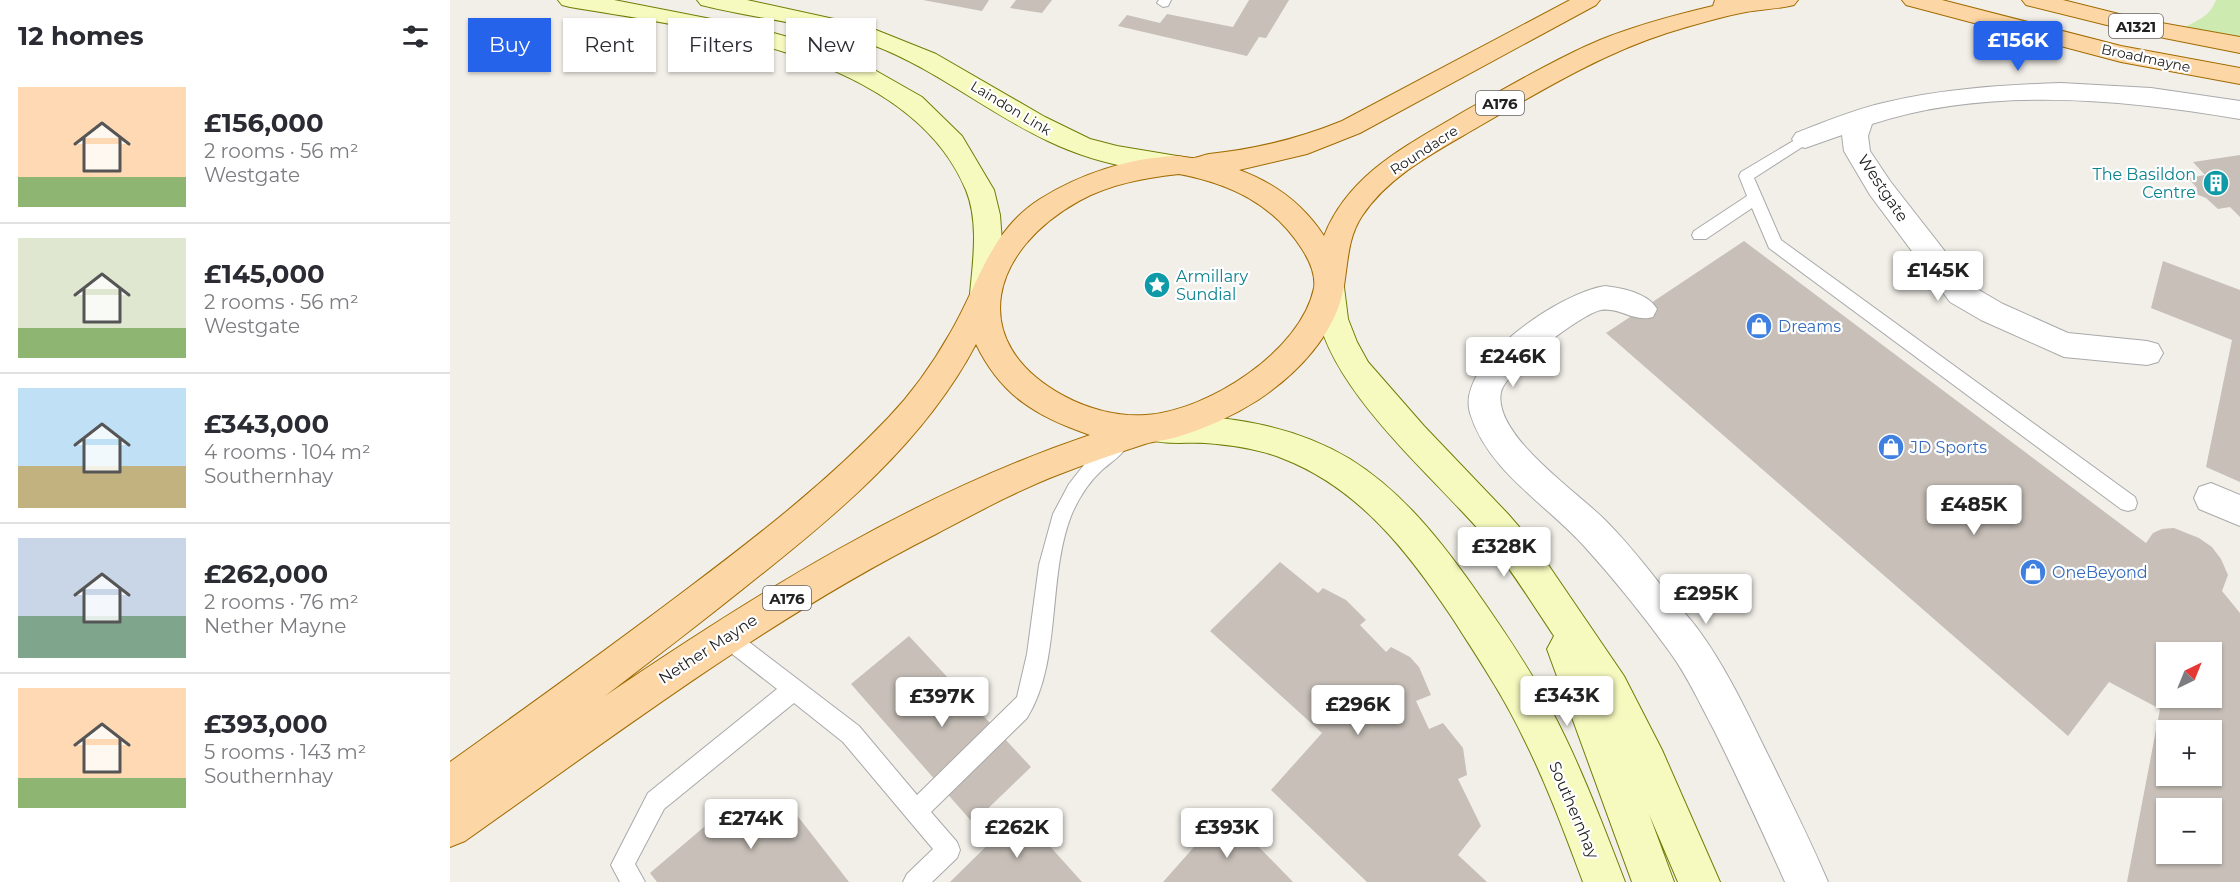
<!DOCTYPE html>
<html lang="en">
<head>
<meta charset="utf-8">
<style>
	:root { --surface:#fff; --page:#f2f2f3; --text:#2b2b33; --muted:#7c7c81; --line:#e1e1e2; --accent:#2563eb }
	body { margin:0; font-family:Montserrat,sans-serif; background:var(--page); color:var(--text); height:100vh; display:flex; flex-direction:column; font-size:22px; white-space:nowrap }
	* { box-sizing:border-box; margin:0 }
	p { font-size:20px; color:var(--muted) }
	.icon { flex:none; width:33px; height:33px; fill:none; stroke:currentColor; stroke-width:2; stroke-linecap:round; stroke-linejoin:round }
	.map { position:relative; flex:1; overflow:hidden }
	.panel { display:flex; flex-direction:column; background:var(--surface); width:450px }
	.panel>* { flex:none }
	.guide { position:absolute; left:18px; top:18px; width:570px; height:54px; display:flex; gap:12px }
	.needle { width:39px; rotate:43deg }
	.tools { position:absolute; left:1706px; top:642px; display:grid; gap:12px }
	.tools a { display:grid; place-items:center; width:66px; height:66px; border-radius:0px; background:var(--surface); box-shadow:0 2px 4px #0004; font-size:30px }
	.price { position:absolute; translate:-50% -51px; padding:0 14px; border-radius:6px; background:#fff; color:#222; font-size:20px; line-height:39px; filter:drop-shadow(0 2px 3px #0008) }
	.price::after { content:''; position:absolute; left:50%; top:36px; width:18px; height:14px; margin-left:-9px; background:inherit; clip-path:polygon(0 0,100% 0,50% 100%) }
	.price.current { background:var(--accent); color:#fff }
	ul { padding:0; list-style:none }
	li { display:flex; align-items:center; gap:18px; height:150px; padding:0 18px }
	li+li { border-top:2px solid var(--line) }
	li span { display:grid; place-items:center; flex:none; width:168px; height:120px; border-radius:0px; color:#555 }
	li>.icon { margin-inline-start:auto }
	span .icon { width:72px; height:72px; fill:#fffc; stroke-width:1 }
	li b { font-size:26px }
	h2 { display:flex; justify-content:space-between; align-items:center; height:72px; padding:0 18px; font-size:26px }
	.pill { padding:0 21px; border-radius:0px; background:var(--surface); box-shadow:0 2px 4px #0004; font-size:21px; line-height:54px }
	.pill.current { background:var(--accent); color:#fff }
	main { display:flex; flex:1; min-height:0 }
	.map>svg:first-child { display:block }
	.grass { fill:#cdebb0 }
	.building { fill:#c7bfb8; fill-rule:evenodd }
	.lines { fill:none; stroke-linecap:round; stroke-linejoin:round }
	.lane-casing { stroke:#a9a9a9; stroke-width:2 }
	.street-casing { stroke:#a9a9a9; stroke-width:2 }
	.secondary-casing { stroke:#707d05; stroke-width:2 }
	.primary-casing { stroke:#a06b00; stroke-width:2 }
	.lane { fill:#fff; fill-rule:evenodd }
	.street { fill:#fff; fill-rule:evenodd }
	.secondary { fill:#f7fabf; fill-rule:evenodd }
	.primary { fill:#fcd6a4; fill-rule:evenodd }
	.labels { text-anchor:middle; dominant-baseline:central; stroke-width:4.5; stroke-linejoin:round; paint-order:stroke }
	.far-street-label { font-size:14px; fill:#222; stroke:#fff }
	.shield { fill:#fff; stroke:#646464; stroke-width:1.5 }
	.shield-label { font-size:15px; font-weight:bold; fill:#222 }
	.culture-label { font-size:16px; fill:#0d838f; stroke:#fff; text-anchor:end }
	.street-label { font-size:16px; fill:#222; stroke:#fff }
	.shop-label { font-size:16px; fill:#366cbe; stroke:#fff; text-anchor:start }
</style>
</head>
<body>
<main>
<section class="panel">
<h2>12 homes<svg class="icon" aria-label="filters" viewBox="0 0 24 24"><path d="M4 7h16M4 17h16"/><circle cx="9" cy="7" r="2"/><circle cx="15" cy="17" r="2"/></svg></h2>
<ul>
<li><span style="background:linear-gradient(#ffd9b3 75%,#8fb573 0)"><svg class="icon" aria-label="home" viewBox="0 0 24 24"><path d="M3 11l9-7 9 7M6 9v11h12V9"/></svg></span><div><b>£156,000</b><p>2 rooms · 56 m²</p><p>Westgate</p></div></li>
<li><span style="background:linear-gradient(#dfe7d0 75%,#8fb573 0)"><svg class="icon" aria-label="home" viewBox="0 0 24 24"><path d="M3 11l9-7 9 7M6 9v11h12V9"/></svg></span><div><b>£145,000</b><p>2 rooms · 56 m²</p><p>Westgate</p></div></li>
<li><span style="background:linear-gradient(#bfe0f5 65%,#c2b280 0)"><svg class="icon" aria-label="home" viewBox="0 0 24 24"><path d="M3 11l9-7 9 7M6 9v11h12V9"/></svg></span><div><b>£343,000</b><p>4 rooms · 104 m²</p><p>Southernhay</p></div></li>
<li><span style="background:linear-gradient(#c9d6e8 65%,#7fa58c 0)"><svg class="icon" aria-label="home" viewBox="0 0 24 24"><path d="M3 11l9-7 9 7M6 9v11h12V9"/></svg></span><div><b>£262,000</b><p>2 rooms · 76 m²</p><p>Nether Mayne</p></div></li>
<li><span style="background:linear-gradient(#ffd9b3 75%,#8fb573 0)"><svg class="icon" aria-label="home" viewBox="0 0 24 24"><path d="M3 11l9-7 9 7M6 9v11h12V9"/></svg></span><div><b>£393,000</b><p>5 rooms · 143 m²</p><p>Southernhay</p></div></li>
</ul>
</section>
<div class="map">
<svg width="1790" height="882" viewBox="0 0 1790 882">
	<rect width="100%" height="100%" fill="#f2efe9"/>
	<path class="grass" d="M1766 0H1790V38L1731 29C1746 21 1760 17 1766 0Z"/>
	<path class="building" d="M473 0H539L532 11Z
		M566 0H602L592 13 560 8Z
		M799 0H839L816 38 809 37 797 56 668 26 677 15 710 23 717 14 783 27Z
		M1790 155V217L1780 207 1768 209 1756 198 1746 194 1747 188 1738 178 1755 175 1743 162Z
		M1294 241 1696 543 1703 533 1712 529 1724 528 1749 538 1762 547 1771 559 1778 575 1772 591 1790 613V882H1677L1710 709 1659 682 1618 736 1156 333ZM1716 652H1761V698H1716ZM1716 730H1761V776H1716ZM1716 808H1761V854H1716Z
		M1713 261 1790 290V482L1756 467 1782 340 1701 308Z
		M830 562 868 593 873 588 896 600 916 620 910 625 936 652 941 647 960 657 969 667 981 695 966 701 979 729 993 723 1013 748 1017 775 1008 779 1031 826 1008 855 1037 882H917L821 790 872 733 760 631Z
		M459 636 581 767 523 823 401 684Z
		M335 800 399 882H207L200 873 281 804Z
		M775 812 843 882H713Z
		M570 813 632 882H500Z"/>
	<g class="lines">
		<defs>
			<path id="lane" d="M709 0H721L718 6 713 7 707 3Z
				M1355 134 1360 136 1362 139 1360 142 1304 178 1331 240 1685 497 1687 503 1685 509 1678 511 1671 509 1319 248 1302 208 1256 239H1244L1242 235 1244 231 1297 196 1289 176 1291 172Z
				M669 436 675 439 678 444C673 455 661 462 652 470 639 482 628 499 621 516 597 578 612 662 577 718L481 812 507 842 510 850 507 858 482 882H453L457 874 483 849 393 742 344 703 214 809 185 864 195 882H170L161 865 198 793 327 689 268 643 265 636 268 629 275 626 282 629 409 726 467 795 567 697 577 654 589 565 603 514 619 484 637 461 663 439Z"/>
			<path id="street" d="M1611 83 1701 88 1790 101V119C1673 99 1537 86 1422 124L1418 136 1420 151 1440 181 1522 286 1553 304 1618 333 1697 341 1708 344 1713 353 1708 362 1697 365 1614 357 1531 320 1500 302 1420 195 1394 151 1392 135 1355 148 1346 145 1342 139 1346 133C1374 122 1403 110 1433 103 1491 89 1551 85 1611 83Z
				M1155 286C1172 288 1198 293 1207 309L1203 317C1184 323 1170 307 1151 310 1132 313 1054 373 1051 392 1042 435 1129 493 1156 521 1179 544 1198 569 1218 594 1228 606 1240 618 1250 632 1279 672 1300 719 1322 763 1341 802 1361 842 1378 882H1335C1312 831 1289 780 1264 730 1250 704 1237 675 1219 651 1193 615 1164 579 1134 546 1096 504 1037 470 1020 413 1005 362 1112 292 1155 286Z
				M1761 483 1790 495V526L1749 509 1744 498 1749 487Z"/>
			<path id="secondary" d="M108 0H164L302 27 363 44 421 68 472 97 512 136 544 190 550 215 552 242 550 294 546 302 535 305 524 302 520 294C523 261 529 222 516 190 460 54 247 28 120 7L112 5Z
				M247 0H297L416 26 486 54 595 117 640 139 667 146 739 158 743 165 739 172C723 176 705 172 689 169 658 164 627 155 598 141 538 113 486 69 423 45 367 24 308 19 251 5Z
				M879 276 890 279 894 287 898 319 907 342 918 362 974 426 1058 514 1084 544 1174 676 1212 750 1270 882H1228L1199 814 1224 882H1182L1097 649 1104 636C1082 603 1061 569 1036 538 983 475 876 388 866 305 865 295 863 288 868 279Z
				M708 415C775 415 842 424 900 459 950 490 988 537 1022 585 1051 626 1079 667 1102 711 1131 766 1153 825 1175 882H1133C1115 834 1097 785 1074 739 1054 697 1028 658 1003 619 959 553 910 489 834 459 810 449 781 445 755 443 735 442 715 445 696 439L692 429 696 419Z"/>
			<path id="primary" d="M1120 0H1150L1146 5 910 133 857 154 789 170C825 183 853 204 874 236 899 173 958 145 1013 112 1058 87 1103 60 1150 40 1187 25 1225 15 1263 6L1265 0H1348L1344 5C1328 9 1312 9 1296 12 1270 17 1243 25 1217 33 1149 55 1089 92 1028 127 987 151 939 175 912 216 898 237 898 261 894 286 886 334 847 374 808 400 783 416 756 428 727 437 716 440 705 441 695 444 667 453 638 463 610 474 568 490 526 513 486 534 318 619 168 733 15 841L0 847V762C81 704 162 646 241 586 310 534 378 481 438 418 461 394 482 365 499 335 528 287 539 231 590 199 630 174 678 158 726 156 731 156 737 158 743 158 747 158 753 155 759 154 806 149 848 139 892 121ZM729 174C781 184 823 204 852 249 859 260 866 274 864 288 851 351 758 411 696 415 668 417 638 409 614 396 513 341 542 249 629 201 660 184 694 178 729 174ZM526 344C551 396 587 417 640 435 465 494 307 593 155 696 203 659 252 622 299 584 385 516 474 443 526 344Z
				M1452 0H1492L1671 46 1790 68V84L1671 62 1456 5Z
				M1572 0H1613L1689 19 1790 37V53L1689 33 1576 5Z"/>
		</defs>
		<use href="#lane" class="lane-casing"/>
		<use href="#street" class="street-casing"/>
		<use href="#secondary" class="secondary-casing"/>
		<use href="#primary" class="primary-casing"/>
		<use href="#lane" class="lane"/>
		<use href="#street" class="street"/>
		<use href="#secondary" class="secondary"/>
		<use href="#primary" class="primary"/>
	</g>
	<defs>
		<symbol id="building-disc" viewBox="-11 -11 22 22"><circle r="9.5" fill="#0f9aa8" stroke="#fff"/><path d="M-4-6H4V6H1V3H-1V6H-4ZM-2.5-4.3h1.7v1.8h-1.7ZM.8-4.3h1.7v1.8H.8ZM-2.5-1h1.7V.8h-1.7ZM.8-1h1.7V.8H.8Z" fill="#fff"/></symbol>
		<symbol id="sight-disc" viewBox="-11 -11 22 22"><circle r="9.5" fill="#0f9aa8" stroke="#fff"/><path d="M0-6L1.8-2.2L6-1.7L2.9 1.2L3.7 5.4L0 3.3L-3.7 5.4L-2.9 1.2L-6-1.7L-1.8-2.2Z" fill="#fff"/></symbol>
		<symbol id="shop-disc" viewBox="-11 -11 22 22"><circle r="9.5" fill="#3f7fe0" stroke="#fff"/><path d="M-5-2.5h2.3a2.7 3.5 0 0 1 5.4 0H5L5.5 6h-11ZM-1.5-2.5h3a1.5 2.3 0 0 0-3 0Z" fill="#fff"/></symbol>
	</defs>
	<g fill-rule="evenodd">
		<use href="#building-disc" x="1751" y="168" width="30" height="30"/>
		<use href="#sight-disc" x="692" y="270" width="30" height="30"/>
		<use href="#shop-disc" x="1294" y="311" width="30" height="30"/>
		<use href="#shop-disc" x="1426" y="432" width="30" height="30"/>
		<use href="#shop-disc" x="1568" y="557" width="30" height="30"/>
	</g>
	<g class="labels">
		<g class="far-street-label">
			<text transform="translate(1696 58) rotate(12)">Broadmayne</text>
			<text transform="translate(561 108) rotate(31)">Laindon Link</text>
			<text transform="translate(974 150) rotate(-33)">Roundacre</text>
		</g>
		<g class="shield">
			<rect x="1659" y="14" width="54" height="24" rx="4.5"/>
			<rect x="1026" y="91" width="48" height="24" rx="4.5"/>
			<rect x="313" y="586" width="48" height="24" rx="4.5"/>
		</g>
		<g class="shield-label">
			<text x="1686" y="26">A1321</text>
			<text x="1050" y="103">A176</text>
			<text x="337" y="598">A176</text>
		</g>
		<g class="culture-label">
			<text x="1746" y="174">The Basildon<tspan x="1746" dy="18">Centre</tspan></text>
			<text x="726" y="276" text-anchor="start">Armillary<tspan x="726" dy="18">Sundial</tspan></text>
		</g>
		<g class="street-label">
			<text transform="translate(1433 188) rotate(56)">Westgate</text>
			<text transform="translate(258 649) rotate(-33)">Nether Mayne</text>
			<text transform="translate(1124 810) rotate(67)">Southernhay</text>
		</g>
		<g class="shop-label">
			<text x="1328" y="326">Dreams</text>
			<text x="1460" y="447">JD Sports</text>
			<text x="1602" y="572">OneBeyond</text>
		</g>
	</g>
</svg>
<div class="tools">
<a><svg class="needle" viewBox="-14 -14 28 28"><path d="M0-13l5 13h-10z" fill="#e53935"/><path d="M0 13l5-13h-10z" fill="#7c7c81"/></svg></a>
<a>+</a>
<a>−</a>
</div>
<b class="price current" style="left:1568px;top:72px">£156K</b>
<b class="price" style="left:1488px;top:302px">£145K</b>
<b class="price" style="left:1063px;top:388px">£246K</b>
<b class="price" style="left:1524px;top:536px">£485K</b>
<b class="price" style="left:1054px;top:578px">£328K</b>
<b class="price" style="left:1256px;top:625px">£295K</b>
<b class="price" style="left:1117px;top:727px">£343K</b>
<b class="price" style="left:492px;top:728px">£397K</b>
<b class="price" style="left:908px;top:736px">£296K</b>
<b class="price" style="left:301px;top:850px">£274K</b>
<b class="price" style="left:567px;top:859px">£262K</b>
<b class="price" style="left:777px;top:859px">£393K</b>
<div class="guide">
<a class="pill current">Buy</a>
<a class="pill">Rent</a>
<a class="pill">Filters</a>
<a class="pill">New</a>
</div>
</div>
</main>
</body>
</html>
